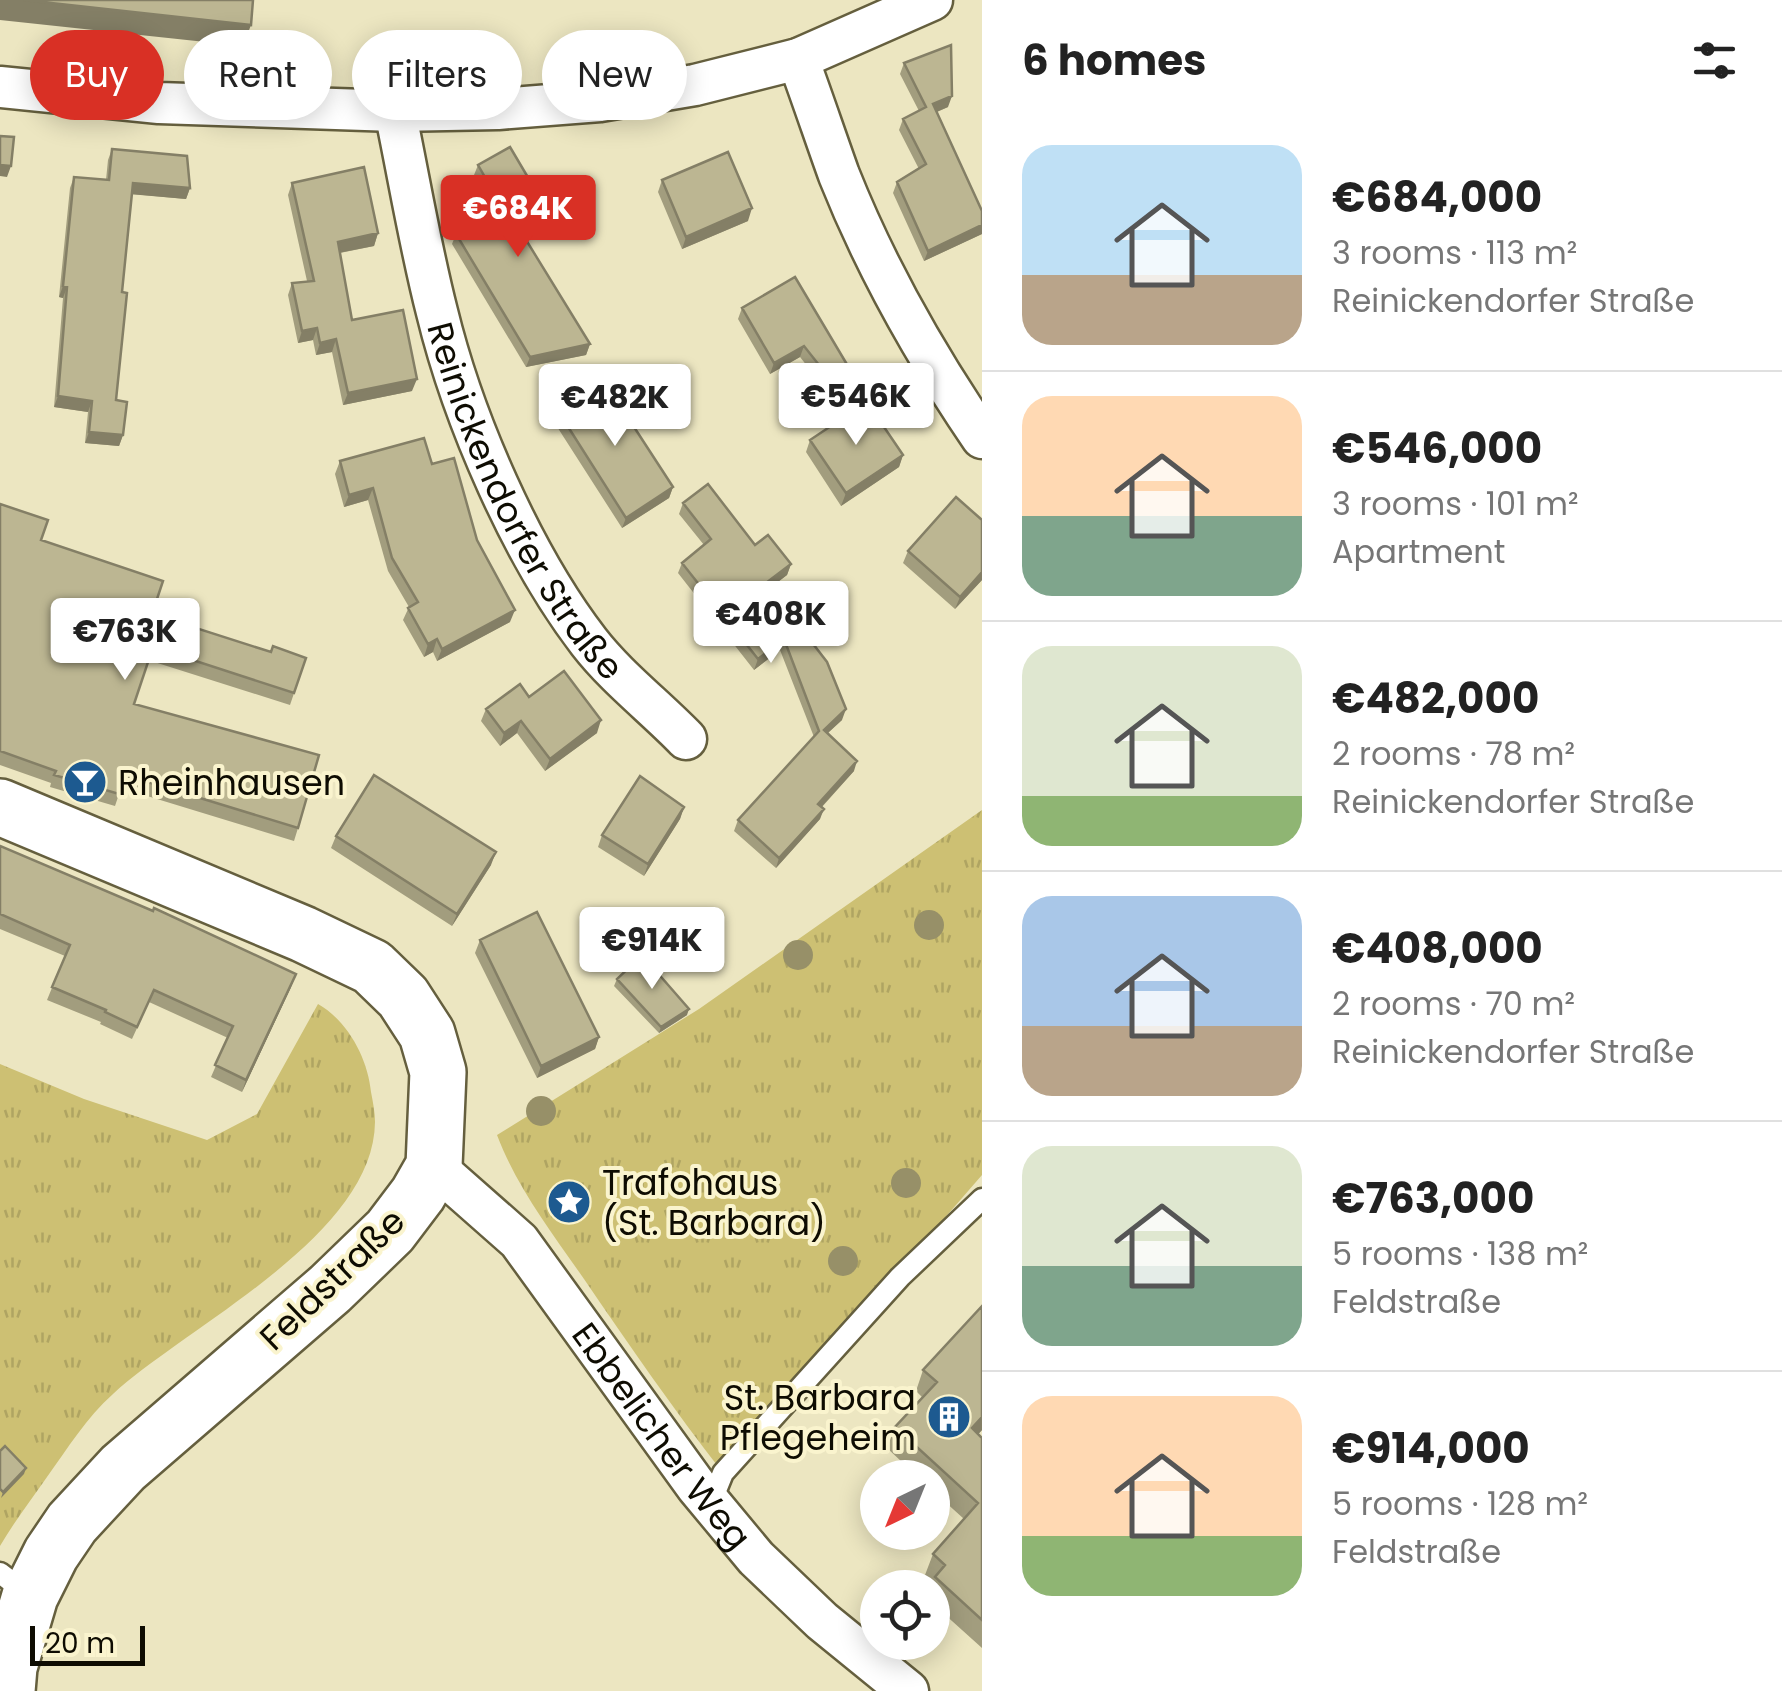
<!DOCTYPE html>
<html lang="en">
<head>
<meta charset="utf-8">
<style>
	:root { --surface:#fff; --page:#f6f6f6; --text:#222; --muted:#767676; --line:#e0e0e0; --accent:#d93025 }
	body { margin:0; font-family:Poppins,sans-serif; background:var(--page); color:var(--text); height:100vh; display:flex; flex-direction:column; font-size:38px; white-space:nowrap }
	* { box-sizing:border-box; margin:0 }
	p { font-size:32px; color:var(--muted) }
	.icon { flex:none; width:55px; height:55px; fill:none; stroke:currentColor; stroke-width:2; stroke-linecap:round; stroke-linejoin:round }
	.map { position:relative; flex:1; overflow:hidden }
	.side { display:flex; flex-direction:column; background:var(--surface); width:800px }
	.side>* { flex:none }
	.guide { position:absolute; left:30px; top:30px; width:800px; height:90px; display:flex; gap:20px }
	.needle { width:65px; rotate:223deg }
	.buttons { position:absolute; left:860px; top:1460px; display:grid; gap:20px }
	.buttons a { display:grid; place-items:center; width:90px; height:90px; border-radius:50%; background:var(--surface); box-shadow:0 5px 25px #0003; font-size:50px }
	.scale { position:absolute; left:30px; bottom:25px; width:115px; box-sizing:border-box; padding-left:10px; border:5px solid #0e0c02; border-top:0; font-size:28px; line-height:35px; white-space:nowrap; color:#0e0c02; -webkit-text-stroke:8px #faf4ce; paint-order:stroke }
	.price { position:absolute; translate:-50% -85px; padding:0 22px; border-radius:10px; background:#fff; color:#222; font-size:32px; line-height:65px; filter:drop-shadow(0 2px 5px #0008) }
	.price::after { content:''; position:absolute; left:50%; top:60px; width:30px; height:22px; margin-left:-15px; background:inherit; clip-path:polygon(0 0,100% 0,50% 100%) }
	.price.active { background:var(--accent); color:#fff }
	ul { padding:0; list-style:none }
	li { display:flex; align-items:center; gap:30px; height:250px; padding:0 40px }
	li+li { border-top:2px solid var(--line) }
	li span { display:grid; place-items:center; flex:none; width:280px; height:200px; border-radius:30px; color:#555 }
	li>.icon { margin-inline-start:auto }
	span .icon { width:120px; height:120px; fill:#fffc; stroke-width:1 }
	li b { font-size:42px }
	h2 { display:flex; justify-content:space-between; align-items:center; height:120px; padding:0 40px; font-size:42px }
	.chip { padding:0 35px; border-radius:45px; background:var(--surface); box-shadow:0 5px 25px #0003; font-size:35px; line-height:90px }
	.chip.active { background:var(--accent); color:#fff }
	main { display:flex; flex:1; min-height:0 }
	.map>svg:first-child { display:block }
	.park { fill:url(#park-tufts) }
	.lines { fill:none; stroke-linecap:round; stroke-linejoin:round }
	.lane-casing { stroke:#655f3e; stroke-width:25 }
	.street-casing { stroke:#655f3e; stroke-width:45 }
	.secondary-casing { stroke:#655f3e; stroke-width:60 }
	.lane { stroke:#fff; stroke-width:20 }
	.street { stroke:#fff; stroke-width:40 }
	.secondary { stroke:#fff; stroke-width:55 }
	.tree { fill:#979068 }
	.wall { fill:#a29d7e }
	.shaded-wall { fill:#847f66 }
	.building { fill:#bcb692; stroke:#847f66; stroke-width:2.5 }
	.labels { text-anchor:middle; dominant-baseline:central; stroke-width:8; stroke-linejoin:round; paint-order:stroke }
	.street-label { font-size:35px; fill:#0e0c02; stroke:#faf4ce }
	.poi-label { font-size:35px; fill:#0e0c02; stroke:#faf4ce; text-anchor:start }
</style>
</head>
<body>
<main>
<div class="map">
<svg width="982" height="1691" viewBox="0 0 982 1691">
	<defs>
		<pattern id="park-tufts" width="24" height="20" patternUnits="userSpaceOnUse" patternTransform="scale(2.5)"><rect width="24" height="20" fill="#cdc073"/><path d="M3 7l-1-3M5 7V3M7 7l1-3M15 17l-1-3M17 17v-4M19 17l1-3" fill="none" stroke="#afa462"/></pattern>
	</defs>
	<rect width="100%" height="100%" fill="#ece6c1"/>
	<path class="park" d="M982 810V1175L723 1473C674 1410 629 1345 584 1279 552 1233 517 1188 497 1135L699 1009Z
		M318 1004C348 1021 368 1059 371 1092 373 1102 375 1113 375 1122 374 1236 187 1326 113 1394 86 1418 68 1448 47 1477 31 1500 14 1522 0 1546V1064L84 1099 207 1140 257 1114Z"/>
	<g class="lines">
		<defs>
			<path id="lane" d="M710 1505 723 1473 900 1277 982 1199
				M0 1573 30 1596"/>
			<g id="street">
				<path d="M798 59C812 97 825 136 839 175 876 268 926 356 982 438"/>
				<path d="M0 87 159 103 395 111 498 109 600 101 695 85 798 59 932 0"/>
				<path id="s1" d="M395 111C409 178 420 246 437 312 463 419 522 555 589 642 616 677 655 707 686 739"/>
				<path id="s2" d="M434 1166 519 1241 697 1487 756 1558 822 1621 908 1691"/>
			</g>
			<path id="secondary" d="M0 807 303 934 372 967 403 997 427 1034 438 1072 434 1166 418 1194 390 1231 330 1289 123 1468 72 1523 51 1554 30 1596 9 1667 7 1691"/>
		</defs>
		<use href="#lane" class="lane-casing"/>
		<use href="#street" class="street-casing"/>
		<use href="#secondary" class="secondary-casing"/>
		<use href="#lane" class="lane"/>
		<use href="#street" class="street"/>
		<use href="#secondary" class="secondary"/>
	</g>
	<g class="tree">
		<circle cx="929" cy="925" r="15"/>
		<circle cx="798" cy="955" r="15"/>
		<circle cx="541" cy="1111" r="15"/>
		<circle cx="906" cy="1183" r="15"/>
		<circle cx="843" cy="1261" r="15"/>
	</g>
	<path class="wall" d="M904 63 948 107 937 112 982 211V234L924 261 893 193 897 182 919 169 899 130 903 119 919 111 900 74Z
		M112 149 190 188 186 199 132 194 122 292 116 400 123 435 119 446 85 443 88 412 54 407 63 298 59 297 70 188 74 177 106 180 108 160Z
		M478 165 552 218 549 228 527 241 590 344 586 355 526 367 452 244 456 234 464 229 463 227 466 216 490 202 474 175Z
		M662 180 748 221 682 249 658 192Z
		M292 183 378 233 374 246 340 253 352 320 412 391 343 405 332 352 316 355 313 340 298 343 288 295 292 283 307 281 288 195Z
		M795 277 858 383 854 394 838 405 800 357 770 374 738 319 742 308Z
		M557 402 673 487 669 498 622 528 554 422 556 417 553 412Z
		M810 440 903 455 899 467 841 506 806 452Z
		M340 461 432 464 477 540 510 622 437 661 433 652 424 657 403 620 409 607 388 571 368 500 344 507 335 474Z
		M683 503 791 564 787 575 770 588 842 720 828 733 854 771 822 807 820 819 776 868 734 831 738 820 814 737 780 650 754 670 678 573 682 563 704 545 679 514Z
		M0 504 41 540 152 614 271 652 306 658 290 705 148 660 134 704 298 828 294 841 121 788 115 806 50 787 51 783 0 765Z
		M982 520V580L955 609 903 563 908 551Z
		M529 697 597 733 545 771 517 733 500 746 481 721 486 709Z
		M684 807 680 819 644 876 598 847 602 835Z
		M336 836 491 865 452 926 331 848Z
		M0 846 291 987 242 1092 211 1077 228 1038 149 1002 132 1039 100 1024 101 1022 47 1000 65 956 0 929Z
		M480 940 599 1037 595 1049 537 1078 475 953Z
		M617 979 687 1015 659 1033 614 986Z
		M982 1306V1430L978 1434 982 1438V1648L932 1603V1588H931L933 1582 925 1575 933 1554 964 1519 932 1490V1478H919L887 1448 895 1427 922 1397 916 1391 923 1370Z"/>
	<path class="shaded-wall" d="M0 0H24L251 25 243 46 0 20Z
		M952 96 948 107 929 115 933 104Z
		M0 165 11 166 7 177 0 176Z
		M133 183 190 188 186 199 129 194Z
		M752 208 748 221 682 249 686 237Z
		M552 218 549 228 519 246 523 235Z
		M982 225V234L924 261 928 251Z
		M378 233 374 246 333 254 338 242Z
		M63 286 67 287 63 298 59 297Z
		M317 328 313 340 298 343 302 331Z
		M336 339 332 352 316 355 320 343Z
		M590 344 586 355 526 367 530 357Z
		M804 346 800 357 770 374 774 363Z
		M417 379 412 391 343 405 348 393Z
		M858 383 854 394 838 405 842 394Z
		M58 396 92 401 88 412 54 407Z
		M89 432 123 435 119 446 85 443Z
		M903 455 899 467 841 506 846 493Z
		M673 487 669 498 622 528 626 518Z
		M373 488 368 500 344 507 349 495Z
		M791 564 787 575 762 594 766 583Z
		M982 572V580L955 609 960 597Z
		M515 610 510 622 437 661 442 649Z
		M437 639 433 652 424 657 428 644Z
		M784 639 780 650 754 670 758 659Z
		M846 709 842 720 820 740 824 730Z
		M601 720 597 733 545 771 550 759Z
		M521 721 517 733 500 746 504 733Z
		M857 761 854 771 815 814 818 804Z
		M684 807 680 819 644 876 648 864Z
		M824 809 820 819 776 868 779 858Z
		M496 852 491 865 452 926 457 914Z
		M296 974 291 987 242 1092 246 1080Z
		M689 1009 687 1015 659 1033 661 1027Z
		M599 1037 595 1049 537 1078 541 1066Z
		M982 1417V1430L964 1450 972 1428Z
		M26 1468 24 1474 1 1498 3 1492Z"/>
	<path class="building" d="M24 0H253L251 25Z
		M951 45 952 96 933 104 982 211V225L928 251 897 182 926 164 903 119 926 107 904 63Z
		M0 136 14 137 11 166 0 165Z
		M510 147 552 218 523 235 590 344 530 357 456 234 472 224 466 216 497 198 478 165Z
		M112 149 187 156 190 188 133 183 122 292 127 293 116 400 127 402 123 435 89 432 92 401 58 396 67 287 63 286 74 177 109 180Z
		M728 152 752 208 686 237 662 180Z
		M364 167 378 233 338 242 352 320 403 310 417 379 348 393 336 339 320 343 317 328 302 331 292 283 314 281 292 183Z
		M795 277 858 383 842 394 804 346 774 363 742 308Z
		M608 387 673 487 626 518 558 411 561 409 557 402Z
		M867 402 903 455 846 493 810 440Z
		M424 438 432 464 454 458 477 540 515 610 442 649 437 639 428 644 408 608 418 602 392 558 373 488 349 495 340 461Z
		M708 484 755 545 768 535 791 564 766 583 827 662 846 709 824 730 857 761 818 804 824 809 779 858 738 820 819 731 784 639 758 659 682 563 711 539 683 503Z
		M956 497 982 520V572L960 597 908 551Z
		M0 504 48 520 41 540 163 581 152 614 271 652 273 646 306 658 294 693 153 647 134 704 319 755 298 828 125 775 119 794 54 775 56 771 0 751Z
		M564 671 601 720 550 759 521 721 504 733 486 709 520 684 529 697Z
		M374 775 496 852 457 914 336 836Z
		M640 776 684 807 648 864 602 835Z
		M0 846 153 911 154 908 296 974 246 1080 215 1065 233 1026 154 990 137 1027 105 1012 106 1010 52 987 70 945 0 914Z
		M537 912 599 1037 541 1066 480 940Z
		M642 955 689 1009 661 1027 617 979Z
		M982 1306V1417L972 1428 982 1438V1620L935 1577 945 1565 933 1554 978 1503 895 1427 937 1382 923 1370Z
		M5 1446 26 1468 3 1492 0 1489V1451Z"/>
	<defs>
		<symbol id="bar-disc" viewBox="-11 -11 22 22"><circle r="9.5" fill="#1d5a90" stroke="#faf4ce"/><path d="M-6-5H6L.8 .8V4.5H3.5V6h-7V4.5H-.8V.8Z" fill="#fff"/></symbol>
		<symbol id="sight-disc" viewBox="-11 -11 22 22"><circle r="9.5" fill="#1d5a90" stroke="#faf4ce"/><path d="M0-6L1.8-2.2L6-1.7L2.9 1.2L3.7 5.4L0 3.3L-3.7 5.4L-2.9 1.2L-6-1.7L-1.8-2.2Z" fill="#fff"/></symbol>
		<symbol id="building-disc" viewBox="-11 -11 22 22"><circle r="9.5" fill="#1d5a90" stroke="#faf4ce"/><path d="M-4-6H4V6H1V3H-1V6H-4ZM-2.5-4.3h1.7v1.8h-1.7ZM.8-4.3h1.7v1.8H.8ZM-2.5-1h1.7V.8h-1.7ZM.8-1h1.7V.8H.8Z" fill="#fff"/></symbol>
	</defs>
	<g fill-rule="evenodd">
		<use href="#bar-disc" x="60" y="757" width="50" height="50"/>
		<use href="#sight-disc" x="544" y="1177" width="50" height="50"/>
		<use href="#building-disc" x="924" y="1392" width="50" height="50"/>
	</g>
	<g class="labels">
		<g class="street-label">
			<text stroke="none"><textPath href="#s1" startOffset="415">Reinickendorfer Straße</textPath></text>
			<text transform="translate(332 1279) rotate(-44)">Feldstraße</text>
			<text stroke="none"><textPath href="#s2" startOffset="355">Ebbelicher Weg</textPath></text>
		</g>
		<g class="poi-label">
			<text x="118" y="782">Rheinhausen</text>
			<text x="602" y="1182">Trafohaus<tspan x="602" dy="40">(St. Barbara)</tspan></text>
			<text x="916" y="1397" text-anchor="end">St. Barbara<tspan x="916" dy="40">Pflegeheim</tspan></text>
		</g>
	</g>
</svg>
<div class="buttons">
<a><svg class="needle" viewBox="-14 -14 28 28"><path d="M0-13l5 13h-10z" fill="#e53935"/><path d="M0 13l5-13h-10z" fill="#767676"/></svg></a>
<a><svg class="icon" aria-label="locate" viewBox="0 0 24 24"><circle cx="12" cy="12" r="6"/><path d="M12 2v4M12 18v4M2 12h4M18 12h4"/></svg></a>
</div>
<div class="scale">20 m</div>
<b class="price active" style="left:518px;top:260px">€684K</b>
<b class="price" style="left:856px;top:448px">€546K</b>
<b class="price" style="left:615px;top:449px">€482K</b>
<b class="price" style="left:771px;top:666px">€408K</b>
<b class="price" style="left:125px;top:683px">€763K</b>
<b class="price" style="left:652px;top:992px">€914K</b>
<div class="guide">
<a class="chip active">Buy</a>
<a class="chip">Rent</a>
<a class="chip">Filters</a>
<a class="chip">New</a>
</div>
</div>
<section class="side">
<h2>6 homes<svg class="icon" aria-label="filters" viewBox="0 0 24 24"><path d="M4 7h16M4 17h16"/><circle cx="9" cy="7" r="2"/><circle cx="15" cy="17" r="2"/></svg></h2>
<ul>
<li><span style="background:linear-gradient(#bfe0f5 65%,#b9a48a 0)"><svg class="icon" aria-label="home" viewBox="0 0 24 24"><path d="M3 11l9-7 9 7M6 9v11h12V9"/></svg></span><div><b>€684,000</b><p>3 rooms · 113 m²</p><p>Reinickendorfer Straße</p></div></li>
<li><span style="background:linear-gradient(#ffd9b3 60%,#7fa58c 0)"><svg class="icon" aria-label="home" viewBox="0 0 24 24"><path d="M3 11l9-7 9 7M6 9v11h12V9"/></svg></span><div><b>€546,000</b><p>3 rooms · 101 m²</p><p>Apartment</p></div></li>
<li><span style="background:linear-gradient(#dfe7d0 75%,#8fb573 0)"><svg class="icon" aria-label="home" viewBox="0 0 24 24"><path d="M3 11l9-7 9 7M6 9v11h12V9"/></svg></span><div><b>€482,000</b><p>2 rooms · 78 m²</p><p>Reinickendorfer Straße</p></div></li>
<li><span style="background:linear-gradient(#a9c7e8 65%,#b9a48a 0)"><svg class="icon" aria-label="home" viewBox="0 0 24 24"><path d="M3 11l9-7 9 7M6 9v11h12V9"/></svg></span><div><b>€408,000</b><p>2 rooms · 70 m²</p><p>Reinickendorfer Straße</p></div></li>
<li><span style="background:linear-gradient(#dfe7d0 60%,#7fa58c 0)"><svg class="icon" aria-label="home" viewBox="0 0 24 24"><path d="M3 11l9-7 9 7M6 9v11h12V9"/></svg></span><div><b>€763,000</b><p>5 rooms · 138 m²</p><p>Feldstraße</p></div></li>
<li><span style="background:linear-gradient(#ffd9b3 70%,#8fb573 0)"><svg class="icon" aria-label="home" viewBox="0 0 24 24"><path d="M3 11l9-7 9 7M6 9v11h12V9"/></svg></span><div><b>€914,000</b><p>5 rooms · 128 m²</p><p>Feldstraße</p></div></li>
</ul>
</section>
</main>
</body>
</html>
